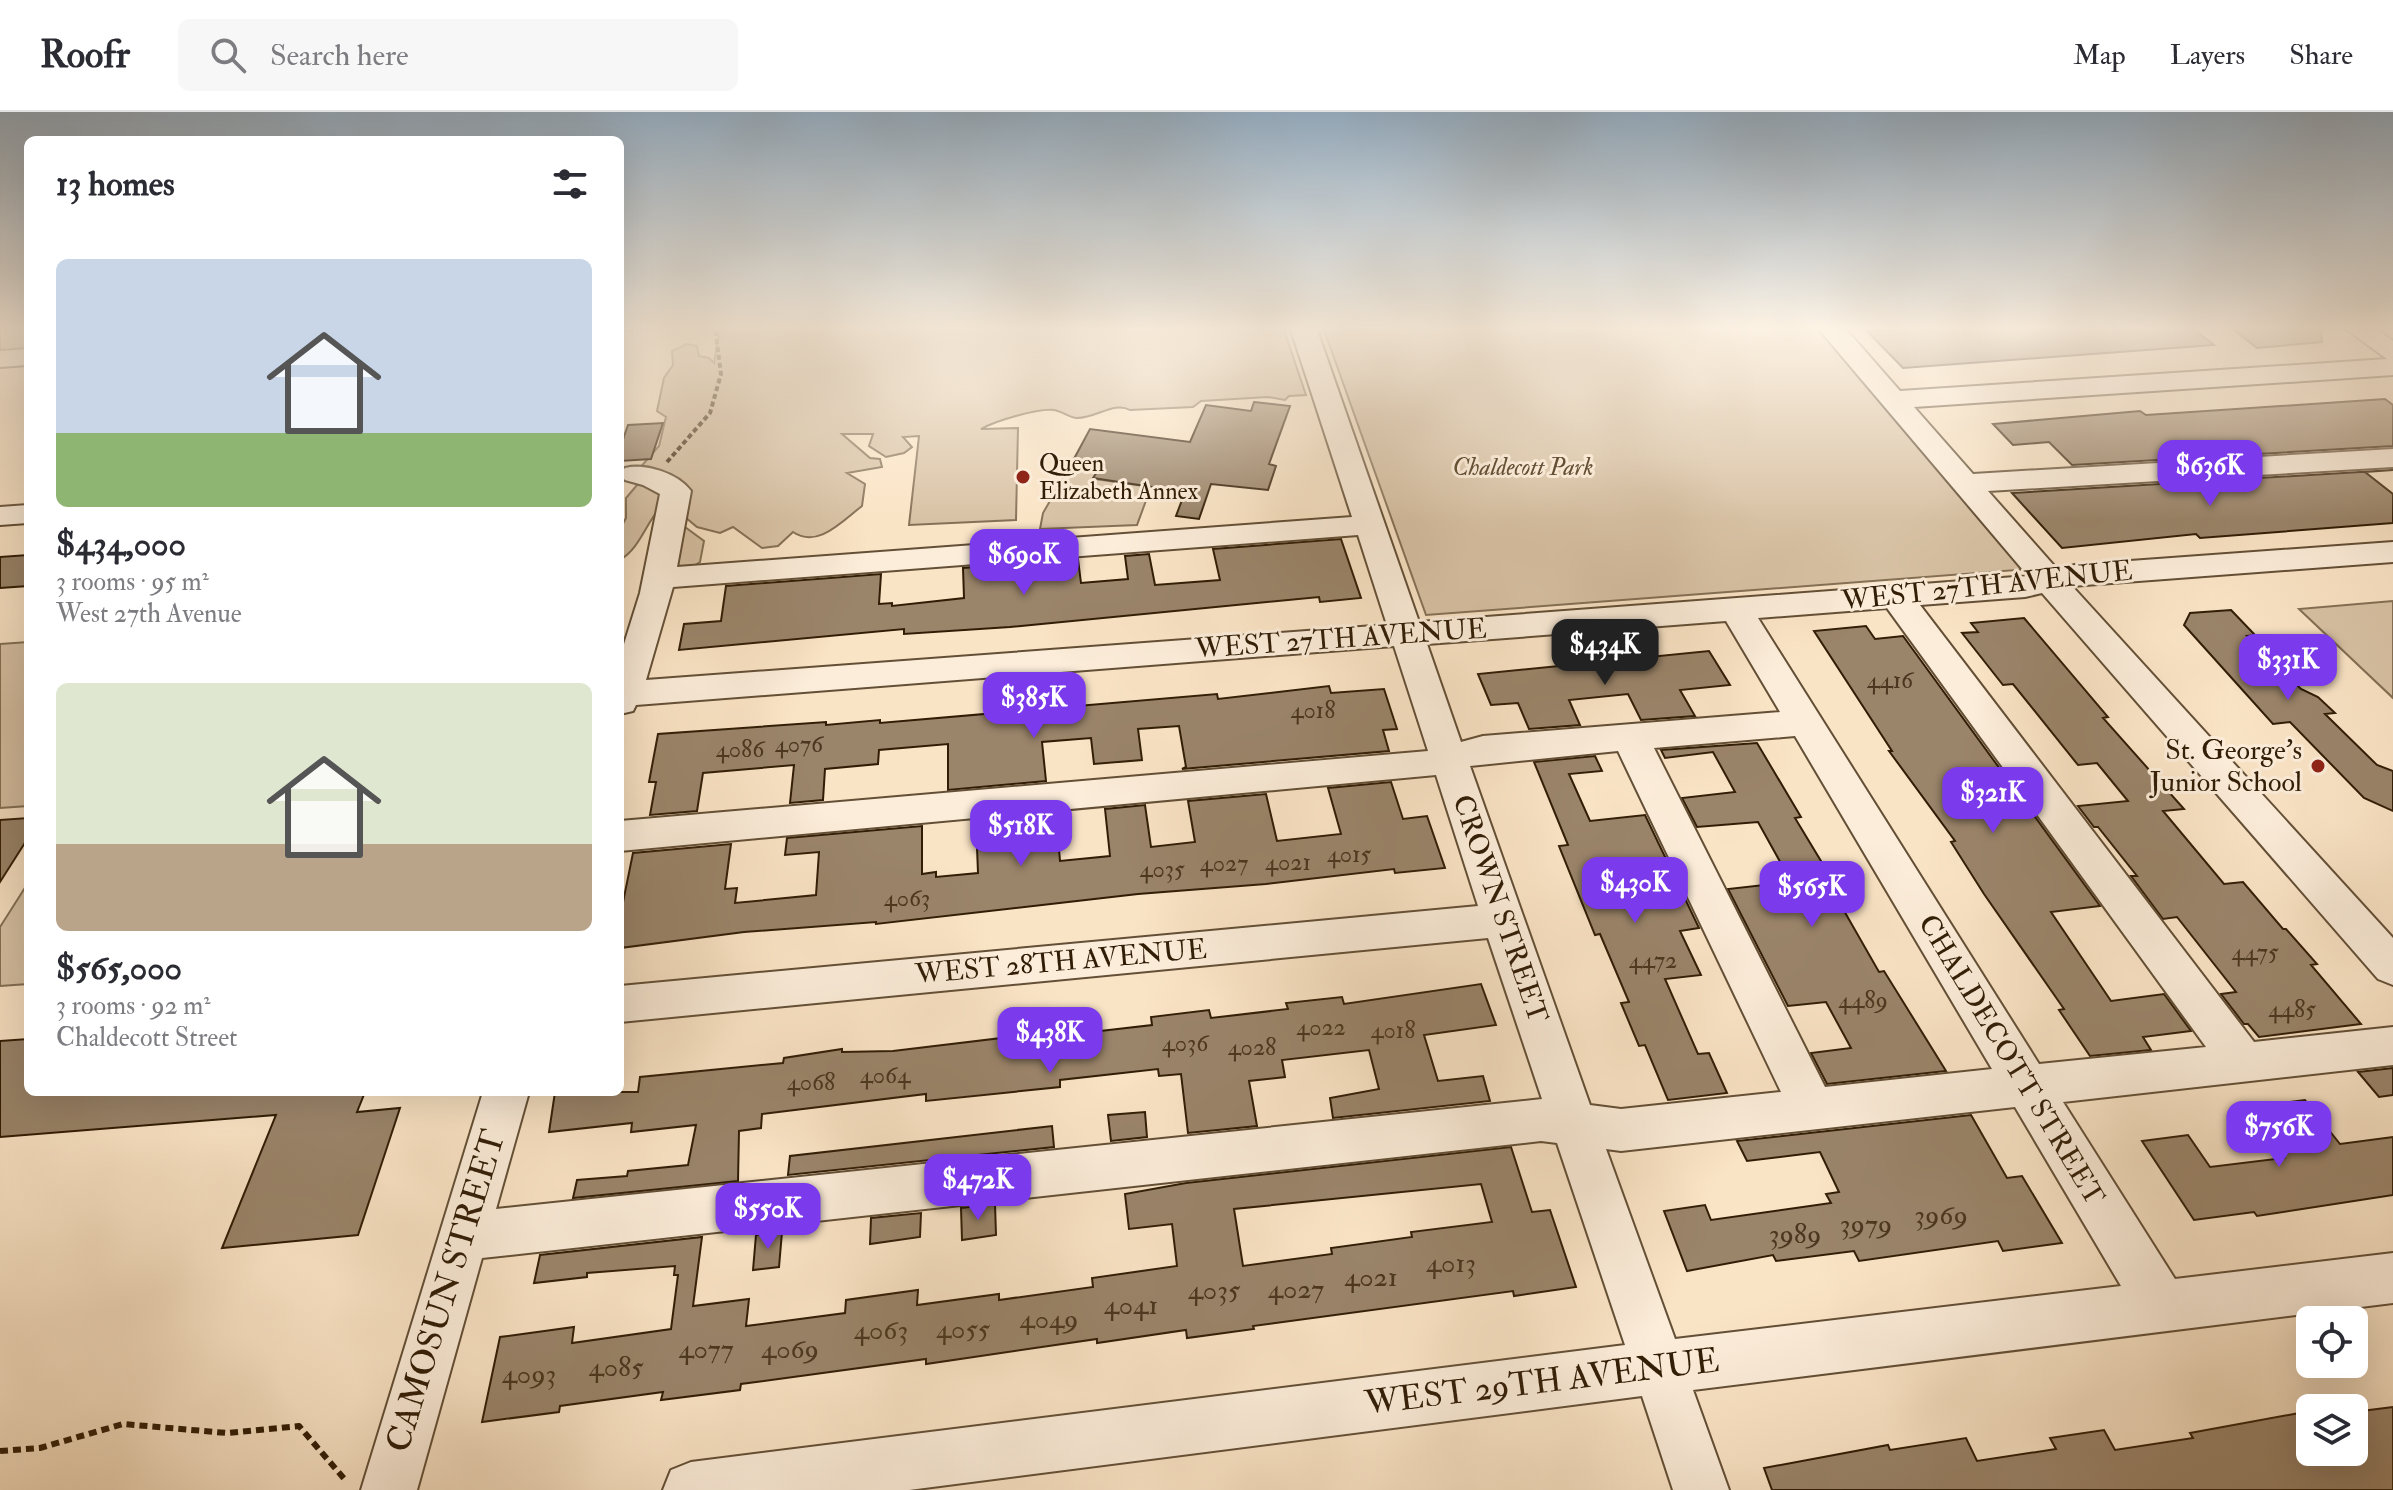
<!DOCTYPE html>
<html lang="en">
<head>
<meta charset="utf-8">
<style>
	:root { --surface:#fff; --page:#f7f7f7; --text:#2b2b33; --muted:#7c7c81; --line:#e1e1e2; --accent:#7c3aed }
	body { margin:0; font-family:"IM FELL Double Pica",serif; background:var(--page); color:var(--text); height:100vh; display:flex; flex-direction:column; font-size:30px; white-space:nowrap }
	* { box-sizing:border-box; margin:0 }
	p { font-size:26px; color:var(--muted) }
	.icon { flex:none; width:44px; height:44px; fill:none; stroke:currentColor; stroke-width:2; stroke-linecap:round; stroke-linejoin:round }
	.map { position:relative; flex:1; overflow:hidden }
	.sheet { position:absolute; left:24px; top:24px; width:600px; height:960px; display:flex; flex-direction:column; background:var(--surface); border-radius:12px; box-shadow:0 8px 32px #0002 }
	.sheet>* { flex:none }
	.fabs { position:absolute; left:2296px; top:1194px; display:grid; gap:16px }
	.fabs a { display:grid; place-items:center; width:72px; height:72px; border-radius:12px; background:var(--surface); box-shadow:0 8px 32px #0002; font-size:40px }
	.price { position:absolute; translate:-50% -68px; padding:0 18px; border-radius:16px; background:var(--accent); color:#fff; font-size:26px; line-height:52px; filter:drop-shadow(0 2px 4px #0008) }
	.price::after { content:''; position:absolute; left:50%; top:48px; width:24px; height:18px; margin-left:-12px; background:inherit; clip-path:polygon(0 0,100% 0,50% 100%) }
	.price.selected { background:#222; color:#fff }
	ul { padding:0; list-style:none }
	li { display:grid; align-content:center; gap:16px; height:424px; padding:0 32px }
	li span { display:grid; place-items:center; height:248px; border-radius:12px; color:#555 }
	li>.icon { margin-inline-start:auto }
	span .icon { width:144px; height:144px; fill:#fffc; stroke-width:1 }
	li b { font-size:34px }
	h2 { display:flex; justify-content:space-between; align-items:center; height:96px; padding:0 32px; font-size:34px }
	header { display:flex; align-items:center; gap:48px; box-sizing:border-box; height:112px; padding:0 40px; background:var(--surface); border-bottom:2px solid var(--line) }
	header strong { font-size:38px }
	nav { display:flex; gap:44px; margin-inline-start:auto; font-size:28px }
	.search { width:560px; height:72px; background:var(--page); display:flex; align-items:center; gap:20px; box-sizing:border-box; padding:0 28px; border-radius:12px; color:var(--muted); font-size:30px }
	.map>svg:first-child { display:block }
	.green { fill:#d8c2a5; stroke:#847056; stroke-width:2 }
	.building { fill:#9a846a; stroke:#311d06; stroke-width:2; fill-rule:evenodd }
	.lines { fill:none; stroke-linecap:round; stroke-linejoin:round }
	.minor-casing { stroke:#634f36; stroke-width:4 }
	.path-far1 { stroke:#311d06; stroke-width:4; stroke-dasharray:5 3; stroke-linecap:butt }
	.path { stroke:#311d06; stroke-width:6; stroke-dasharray:8 5; stroke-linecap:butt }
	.minor { fill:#fcedda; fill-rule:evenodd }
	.poi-dot { fill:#8f2418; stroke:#fcedda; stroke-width:3 }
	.labels { text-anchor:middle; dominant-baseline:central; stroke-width:6; stroke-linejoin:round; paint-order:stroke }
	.far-poi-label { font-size:24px; fill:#311d06; stroke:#fcedda; text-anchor:start }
	.far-park-label { font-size:24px; font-style:italic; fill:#634f36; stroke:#fcedda }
	.number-label { font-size:24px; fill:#4b371f }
	.street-label { font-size:28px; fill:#311d06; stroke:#fcedda }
	.poi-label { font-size:28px; fill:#311d06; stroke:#fcedda; text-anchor:end }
	.near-number-label { font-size:28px; fill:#4b371f }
	.near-street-label { font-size:34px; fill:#311d06; stroke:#fcedda }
</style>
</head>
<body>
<header>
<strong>Roofr</strong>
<div class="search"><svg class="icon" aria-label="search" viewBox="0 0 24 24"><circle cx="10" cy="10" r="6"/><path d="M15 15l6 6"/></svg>Search here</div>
<nav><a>Map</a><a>Layers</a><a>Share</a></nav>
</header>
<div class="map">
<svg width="2393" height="1378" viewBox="0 0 2393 1378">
	<rect width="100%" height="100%" fill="#fae4c6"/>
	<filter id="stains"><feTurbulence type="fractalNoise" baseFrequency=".0025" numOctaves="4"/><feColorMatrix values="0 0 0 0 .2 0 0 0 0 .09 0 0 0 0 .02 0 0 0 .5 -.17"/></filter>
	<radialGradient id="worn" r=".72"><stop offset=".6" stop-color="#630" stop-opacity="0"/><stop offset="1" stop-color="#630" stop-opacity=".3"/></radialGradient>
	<path class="green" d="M0 215H28V237L0 241Z
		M720 215H1283L1306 283 1289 284 1285 288 1268 285 1201 289 1193 295 1130 298C1114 289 1097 306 1077 306 1069 306 1062 299 1054 298 1038 296 995 309 981 317L1018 316 1016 408 909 413 919 324 903 325 912 335 904 341 886 345 869 334 873 322H842L870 346 880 347 882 355 847 361 865 372 862 394C842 409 818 437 793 420L778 434 762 436 733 415 720 421 697 415 667 390C646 406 643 434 620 448V417L626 406V386L637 373 651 372 667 389 638 358 659 334 666 305 657 299 664 266 673 253 672 239 687 232 697 234 699 244 709 246 714 251Z
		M1323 215H1821L2030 457 1426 503Z
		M1069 356 1097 360 1094 367 1151 375 1137 413 1040 417 1043 401Z
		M685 415 704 429 700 450 688 458 674 456 676 416Z
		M2393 489V586L2299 497Z
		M28 530V694L0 696V532Z
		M28 771V872L0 874V815Z"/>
	<path class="building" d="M1936 215H2191L2214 233 1903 256 1867 219Z
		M2263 215H2321L2322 230 2257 236 2233 217Z
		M2385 287 2393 293V334L2072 353 2049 330 2013 333 1993 312 2140 299 2146 303Z
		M1254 290 1290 294 1269 352 1276 354 1268 378 1211 372 1199 407 1176 404 1185 380 1093 366 1097 360 1069 356 1090 317 1190 330 1206 293 1251 299Z
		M663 311 651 347 620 349V336L628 313Z
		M2393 358 2365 360 2393 382V411L2200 426 2196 422 2062 436 2012 381Z
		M1341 427 1361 486 1320 490 1319 485 1010 515 904 522V517L679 538 684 512 721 509 726 474 881 462 879 492 892 491V494L964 486 963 456 1078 447 1081 471 1128 467 1125 444 1149 442 1155 473 1220 468 1213 437Z
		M28 443V474L0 476V445Z
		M2231 498 2255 523 2247 524 2301 577 2318 585 2335 601 2325 602 2377 653 2393 659V699L2364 686 2290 610 2273 612 2184 513 2190 501Z
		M2024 506 2108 605 2103 606 2184 697 2163 699 2224 772 2243 770 2283 817H2286L2317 852 2311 853 2361 912 2259 925 2248 912H2244L2221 882 2236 880 2177 805 2163 807 2131 764H2137L2098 715H2094L2078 694 2128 689 2097 651 2078 653 2013 572 2003 573 1962 521 1978 520 1971 511Z
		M1866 514 1875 527 1903 524 2100 794 2051 800 2111 889 2164 882 2191 919 2143 925 2151 938 2090 944 2059 898 2064 897 1984 782 1951 730 1955 729 1889 639H1892L1814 519Z
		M1709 539 1730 573 1680 578 1695 604 1641 608 1628 582 1569 588 1580 613 1529 617 1518 591 1491 593 1478 562Z
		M1329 574 1331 581 1384 577 1397 617 1383 618 1389 639 1182 657 1186 655 1179 614 1138 617 1142 648 1094 652 1091 626 1042 630 1046 669 948 678V632L879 638 878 652 825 657 823 688 790 691 794 653 703 661 697 699 650 703 656 670H649L658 622 826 610V613L880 608V611L1217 582 1218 587Z
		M1757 631 1801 705 1795 706 1850 797H1843L1879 860 1884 859 1946 959 1827 972 1811 941 1851 936 1826 890 1788 894 1728 777 1783 771 1780 765 1788 764 1758 710 1697 715 1682 686 1735 680 1713 640 1665 646 1661 638Z
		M1595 644 1602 659 1569 662 1590 709 1645 703 1699 816 1680 819 1701 863 1665 867 1698 942 1709 941 1727 981 1668 988 1645 933 1639 934 1621 891 1629 890 1600 822 1595 823 1559 734 1568 733 1534 650Z
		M1391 670 1403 707 1427 704 1445 756 1395 761 1394 757 1266 772 1138 782 876 812V810L744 820 620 836V805L633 741 731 732 725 777 737 776 735 791 816 783 819 740 785 743 787 726 922 714V762L936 760V765L978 761 976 709 1056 701 1060 749 1110 744 1105 697 1145 693 1151 735 1195 730 1188 689 1266 682 1277 729 1341 722 1328 676Z
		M28 706V726L0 770V708Z
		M1481 872 1496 913 1424 923 1438 969 1483 964 1490 989 1333 1006 1330 986 1379 977 1369 938 1282 948 1285 965 1249 969 1257 1014 1188 1021 1181 962 1159 964 1158 957 1060 968V975L926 989V982L762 1002 761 1016 739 1019 738 1069 573 1086 577 1068 627 1064 628 1059 688 1053 696 1013 631 1020 632 1011 549 1020 555 980H638L640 965 783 951 784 946 842 937V940L893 939 1001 926V921L1057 913V924L1152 913 1151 905 1209 898 1211 906 1288 897 1286 891 1342 885 1344 892Z
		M28 927V980H365L357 1000 400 996 358 1123 222 1136 276 1003 0 1025V929Z
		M2393 956V983L2379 985 2358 960Z
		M2305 988 2340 1032 2393 1025V1083L2257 1104 2254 1100 2194 1108 2142 1029 2188 1023 2210 1055 2284 1046 2247 996Z
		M1145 1000 1147 1025 1111 1029 1108 1003Z
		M1971 1003 2007 1066 2022 1064 2062 1131 2003 1139 1998 1129 1859 1149 1854 1139 1776 1149 1773 1143 1687 1159 1664 1099 1705 1093 1711 1108 1831 1091 1826 1082 1839 1080 1820 1040 1747 1049 1737 1029Z
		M1052 1014 1054 1035 788 1063 790 1044Z
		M1511 1035 1532 1100 1550 1098 1576 1175 1514 1184 1513 1179 1253 1214 1254 1217 1187 1226 1186 1218 1097 1231V1227L926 1252V1247L741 1272 740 1278 661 1288 663 1280 560 1294 559 1300 482 1310 500 1225 574 1215 572 1231 671 1217 678 1163H674L675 1154 587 1161V1165L534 1171 540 1143 702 1125 693 1194 749 1187 746 1214 845 1201 846 1188 918 1178 917 1193 999 1182V1188L1093 1175 1092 1166 1177 1154 1172 1112 1129 1117 1125 1082 1186 1071ZM1481 1072 1492 1110 1411 1120 1412 1125 1331 1136 1332 1142 1243 1154 1234 1097Z
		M995 1092 996 1123 962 1128 961 1096Z
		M921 1101 920 1125 870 1132 871 1106Z
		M782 1120 779 1155 753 1158 756 1123Z
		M2393 1295V1378H1772L1764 1356 1888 1333 1890 1338 1966 1326 1977 1349 2056 1337 2050 1326 2104 1318 2115 1338 2193 1326 2190 1321 2310 1299V1340H2354V1300Z"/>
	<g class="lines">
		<defs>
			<path id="minor" d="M1290 215H1316L1419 510 2028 464 1817 215H1844L1900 279 2387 247 2343 215H2373L2393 229V263L1914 295 1973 362 2393 337V355L1988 379 2057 457 2075 453 2393 430V450L2072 474 2393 826V873L2378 867 2042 481 2025 485 1920 493 2254 930 2393 915V953L2063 990 2175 1167 2393 1141V1191L1693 1278 1729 1378H1673L1642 1284 909 1378H663L671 1358 691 1350 1625 1233 1557 1031 1541 1029 482 1146 417 1378H361L483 980H529L496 1097 1542 987 1488 826 620 910V874L1478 794 1436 663 620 739V709L1428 639 1394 534 636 593 633 599 620 602V545L640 481 660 382 643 373 625 368 620 362 625 356C645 351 678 361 691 379L677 455 1352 405ZM1358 423 1387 513 646 568 673 475ZM1887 496 2206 935 2039 952 1758 506ZM1726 509 1780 600 1483 624 1461 630 1427 532ZM1795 624 1992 957 1825 975 1654 636ZM1618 639 1781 980 1621 997 1590 993 1470 654ZM2015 995 2121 1174 1675 1227 1606 1037 1621 1039Z
				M28 237V253L0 255V239Z
				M28 393V411L0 413V395Z"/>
		</defs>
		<use href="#minor" class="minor-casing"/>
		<path class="path-far1" d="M620 219 663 215
			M667 350 710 301 721 262 715 215"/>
		<path class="path" d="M0 1339 40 1336 123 1312 227 1321 299 1314 347 1370"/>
		<use href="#minor" class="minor"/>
	</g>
	<linearGradient id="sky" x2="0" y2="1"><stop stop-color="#94acc0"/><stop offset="0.53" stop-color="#fdf3e5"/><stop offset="1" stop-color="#fdf3e5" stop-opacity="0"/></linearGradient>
	<rect width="2393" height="408" fill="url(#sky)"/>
	<g class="poi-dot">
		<circle cx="1023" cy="365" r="8"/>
		<circle cx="2318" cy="654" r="8"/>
	</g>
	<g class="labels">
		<g class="far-poi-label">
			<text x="1039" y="351">Queen<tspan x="1039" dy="28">Elizabeth Annex</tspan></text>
		</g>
		<g class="far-park-label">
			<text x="1523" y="355">Chaldecott Park</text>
		</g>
		<g class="number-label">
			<text x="1890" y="568">4416</text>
			<text x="1313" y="598">4018</text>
			<text x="799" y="632">4076</text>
			<text x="740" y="637">4086</text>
			<text x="1349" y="742">4015</text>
			<text x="1288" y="750">4021</text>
			<text x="1224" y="751">4027</text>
			<text x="1162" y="757">4035</text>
			<text x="907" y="786">4063</text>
			<text x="2255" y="840">4475</text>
			<text x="1653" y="848">4472</text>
			<text x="1863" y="888">4489</text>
			<text x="2292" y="897">4485</text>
			<text x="1321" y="915">4022</text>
			<text x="1393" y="918">4018</text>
			<text x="1185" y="931">4036</text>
			<text x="1252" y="935">4028</text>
			<text x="885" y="963">4064</text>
			<text x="811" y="970">4068</text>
		</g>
		<g class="street-label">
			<text transform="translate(1987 474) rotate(-6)">WEST 27TH AVENUE</text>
			<text transform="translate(1341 527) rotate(-4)">WEST 27TH AVENUE</text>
			<text transform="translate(1500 797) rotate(71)">CROWN STREET</text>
			<text transform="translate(1061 850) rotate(-5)">WEST 28TH AVENUE</text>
			<text transform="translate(2011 948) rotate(59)">CHALDECOTT STREET</text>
		</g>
		<g class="poi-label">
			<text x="2302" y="638">St. George's<tspan x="2302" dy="32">Junior School</tspan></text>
		</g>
		<g class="near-number-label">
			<text x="1941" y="1103">3969</text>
			<text x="1866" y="1112">3979</text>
			<text x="1795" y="1122">3989</text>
			<text x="1451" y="1151">4013</text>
			<text x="1371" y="1165">4021</text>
			<text x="1296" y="1177">4027</text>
			<text x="1214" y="1178">4035</text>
			<text x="1131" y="1193">4041</text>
			<text x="1049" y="1207">4049</text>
			<text x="963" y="1217">4055</text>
			<text x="881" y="1218">4063</text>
			<text x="706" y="1237">4077</text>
			<text x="790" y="1237">4069</text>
			<text x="616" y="1255">4085</text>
			<text x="529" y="1262">4093</text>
		</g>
		<g class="near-street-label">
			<text transform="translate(446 1179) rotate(-73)">CAMOSUN STREET</text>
			<text transform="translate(1542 1270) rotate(-7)">WEST 29TH AVENUE</text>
		</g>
	</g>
	<rect width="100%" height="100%" filter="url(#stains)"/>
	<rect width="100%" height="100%" fill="url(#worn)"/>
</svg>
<div class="fabs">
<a><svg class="icon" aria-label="locate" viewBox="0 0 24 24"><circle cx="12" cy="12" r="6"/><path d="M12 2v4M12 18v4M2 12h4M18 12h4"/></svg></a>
<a><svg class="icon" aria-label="layers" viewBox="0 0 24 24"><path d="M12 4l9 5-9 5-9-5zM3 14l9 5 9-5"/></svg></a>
</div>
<b class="price" style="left:2210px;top:396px">$636K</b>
<b class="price" style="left:1024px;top:485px">$690K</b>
<b class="price selected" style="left:1605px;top:575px">$434K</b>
<b class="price" style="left:2288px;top:590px">$331K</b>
<b class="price" style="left:1034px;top:628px">$385K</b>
<b class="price" style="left:1993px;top:723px">$321K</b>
<b class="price" style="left:1021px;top:756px">$518K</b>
<b class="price" style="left:1635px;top:813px">$430K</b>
<b class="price" style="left:1812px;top:817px">$565K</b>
<b class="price" style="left:1050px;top:963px">$438K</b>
<b class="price" style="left:2279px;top:1057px">$756K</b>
<b class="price" style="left:978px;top:1110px">$472K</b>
<b class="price" style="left:768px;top:1139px">$550K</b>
<section class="sheet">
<h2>13 homes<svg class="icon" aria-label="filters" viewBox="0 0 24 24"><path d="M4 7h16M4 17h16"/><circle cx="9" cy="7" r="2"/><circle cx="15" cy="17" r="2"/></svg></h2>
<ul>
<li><span style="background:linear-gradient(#c9d6e8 70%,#8fb573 0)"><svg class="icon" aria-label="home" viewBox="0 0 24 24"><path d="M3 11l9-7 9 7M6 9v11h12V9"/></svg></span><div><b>$434,000</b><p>3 rooms · 95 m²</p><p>West 27th Avenue</p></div></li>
<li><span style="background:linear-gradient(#dfe7d0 65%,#b9a48a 0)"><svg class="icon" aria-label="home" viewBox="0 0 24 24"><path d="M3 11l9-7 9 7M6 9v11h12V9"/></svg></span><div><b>$565,000</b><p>3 rooms · 92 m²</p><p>Chaldecott Street</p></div></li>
</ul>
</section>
</div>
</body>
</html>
